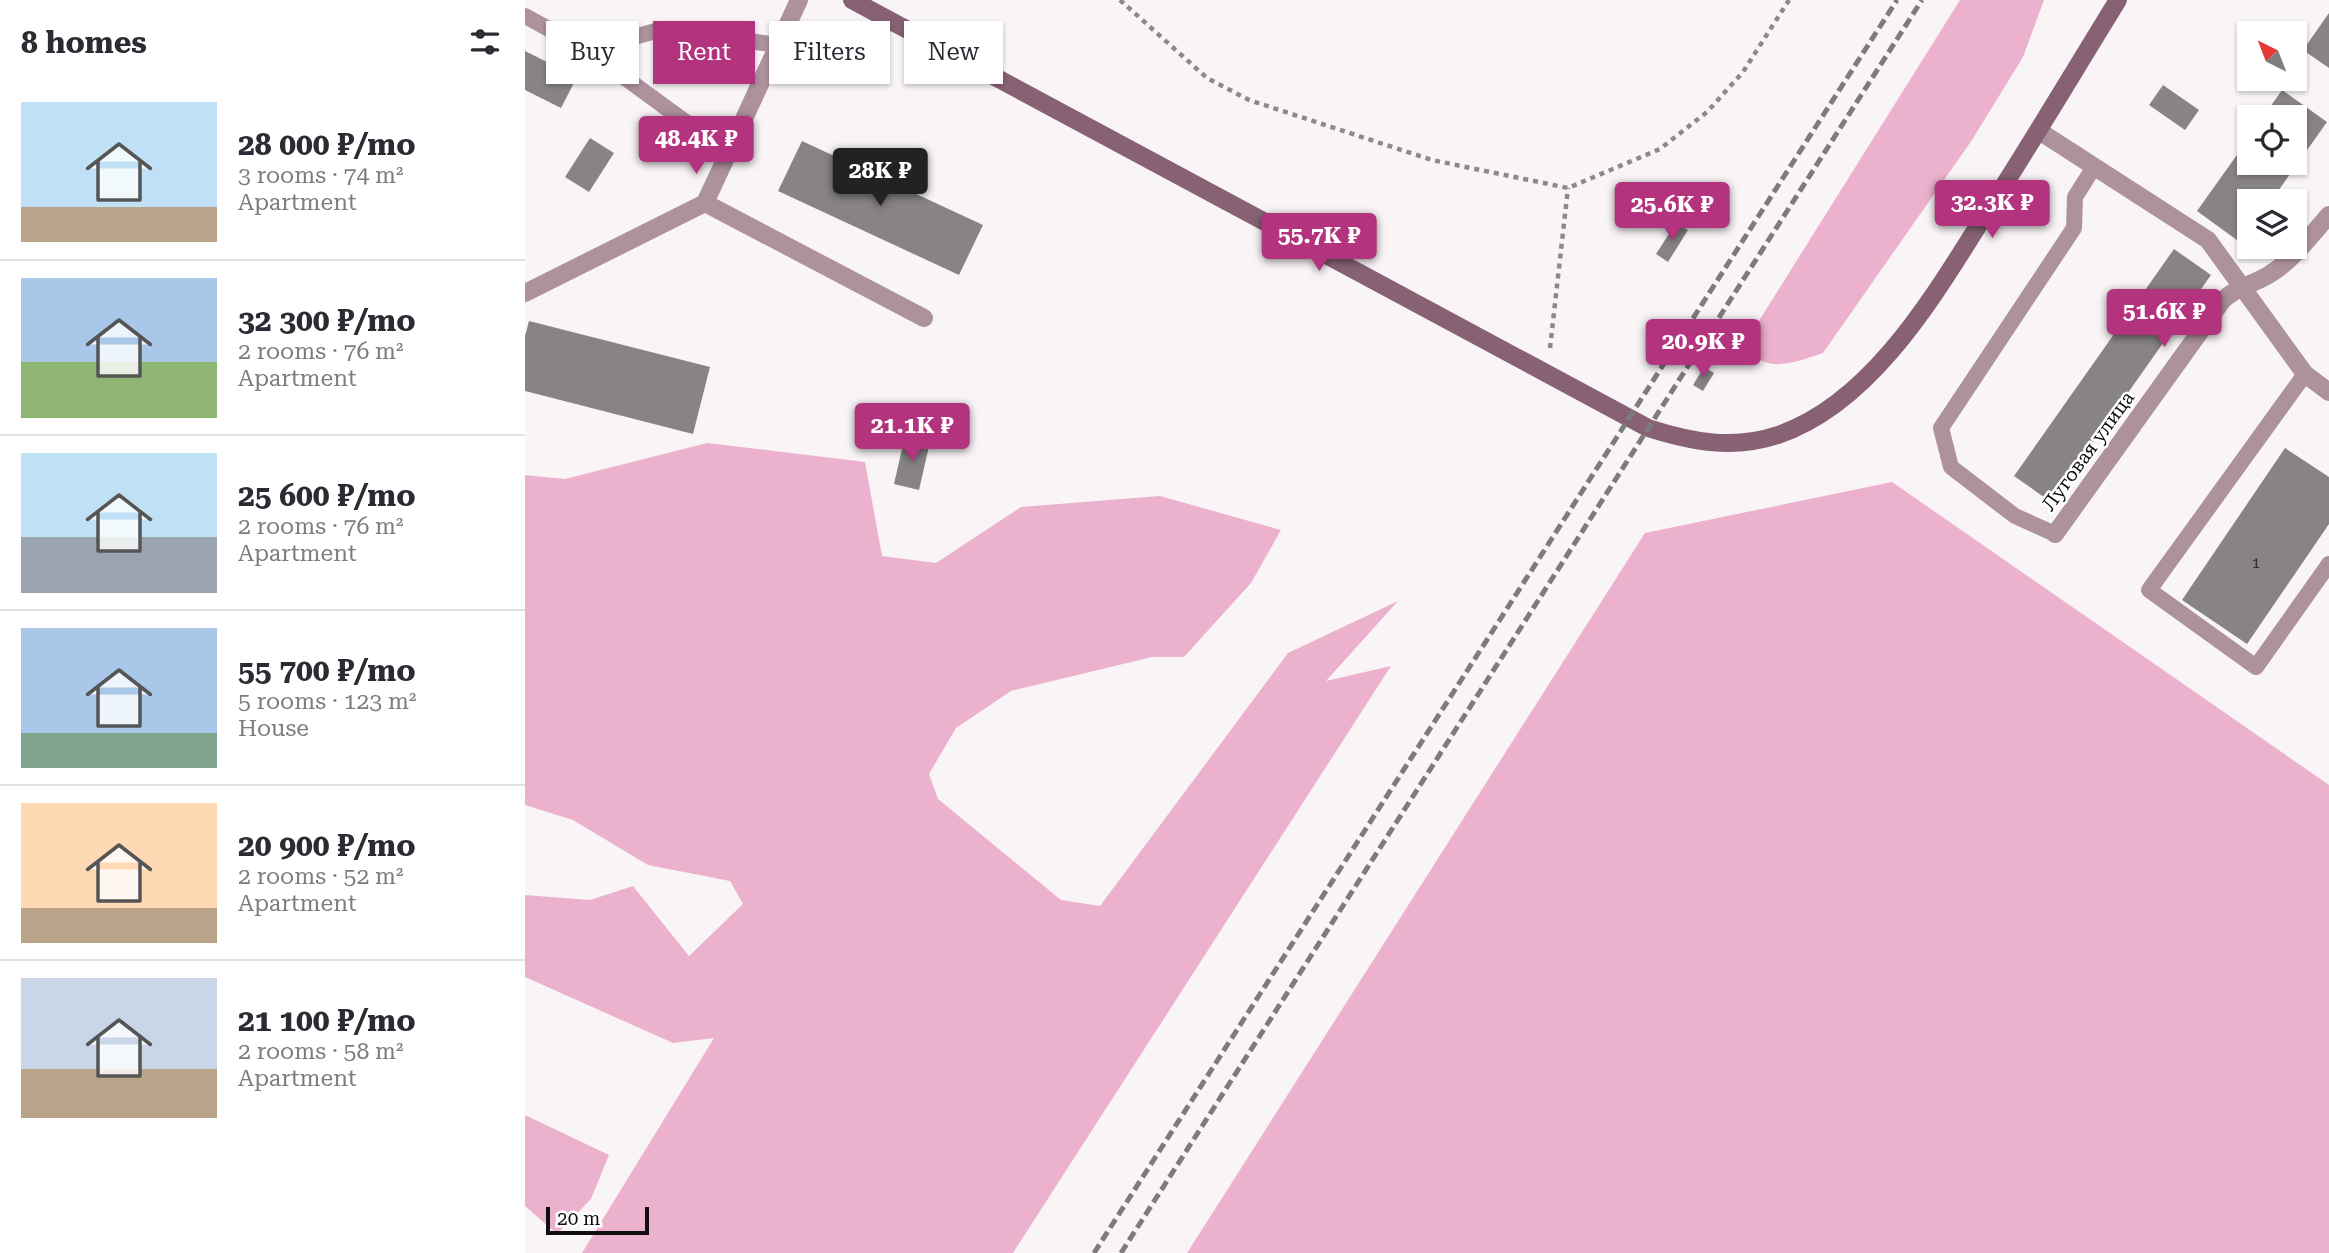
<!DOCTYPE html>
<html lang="en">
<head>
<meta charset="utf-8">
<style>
	:root { --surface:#fff; --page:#f7f7f7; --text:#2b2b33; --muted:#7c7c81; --line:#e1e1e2; --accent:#b4337e }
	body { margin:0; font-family:"Roboto Serif",serif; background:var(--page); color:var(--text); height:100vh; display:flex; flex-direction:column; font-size:26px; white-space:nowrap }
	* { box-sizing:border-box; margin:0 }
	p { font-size:23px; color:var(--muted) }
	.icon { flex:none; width:38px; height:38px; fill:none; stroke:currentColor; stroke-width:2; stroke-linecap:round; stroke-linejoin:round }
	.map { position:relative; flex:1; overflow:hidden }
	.panel { display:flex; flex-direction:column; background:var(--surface); width:525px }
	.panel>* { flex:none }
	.top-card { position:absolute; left:21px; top:21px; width:665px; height:63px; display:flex; gap:14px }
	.needle { width:46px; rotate:318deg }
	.fabs { position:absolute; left:1712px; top:21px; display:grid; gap:14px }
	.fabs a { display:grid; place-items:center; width:70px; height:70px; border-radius:0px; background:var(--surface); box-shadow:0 2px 5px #0004; font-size:35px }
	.scale { position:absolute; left:21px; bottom:18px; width:103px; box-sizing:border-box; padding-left:7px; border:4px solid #100f0f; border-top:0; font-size:19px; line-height:24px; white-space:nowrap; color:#100f0f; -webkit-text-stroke:5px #fff; paint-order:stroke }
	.price { position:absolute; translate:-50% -60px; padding:0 16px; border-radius:7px; background:var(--accent); color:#fff; font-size:23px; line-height:46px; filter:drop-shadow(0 2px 4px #0008) }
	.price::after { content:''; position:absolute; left:50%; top:42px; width:21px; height:16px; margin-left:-10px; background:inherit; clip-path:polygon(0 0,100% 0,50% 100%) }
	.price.active { background:#222; color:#fff }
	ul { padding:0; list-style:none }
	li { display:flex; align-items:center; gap:21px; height:175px; padding:0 21px }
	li+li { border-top:2px solid var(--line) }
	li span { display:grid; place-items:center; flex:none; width:196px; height:140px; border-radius:0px; color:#555 }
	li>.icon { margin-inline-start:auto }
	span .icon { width:84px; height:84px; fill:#fffc; stroke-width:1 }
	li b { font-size:30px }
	h2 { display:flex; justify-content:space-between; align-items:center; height:84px; padding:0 21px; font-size:30px }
	.tag { padding:0 24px; border-radius:0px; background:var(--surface); box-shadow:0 2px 5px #0004; font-size:24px; line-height:63px }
	.tag.active { background:var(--accent); color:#fff }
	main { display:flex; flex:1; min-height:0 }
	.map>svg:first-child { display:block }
	.green { fill:#ecb1cd }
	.building { fill:#888486 }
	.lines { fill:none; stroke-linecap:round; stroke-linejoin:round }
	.path { stroke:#8b898a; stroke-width:4.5; stroke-dasharray:5 5; stroke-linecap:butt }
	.lane { stroke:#ad929e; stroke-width:16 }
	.street { stroke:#ad929e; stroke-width:18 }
	.secondary { stroke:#886274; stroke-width:18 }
	.rail { stroke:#7d7b7c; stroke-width:5; stroke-dasharray:10 5; stroke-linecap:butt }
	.labels { text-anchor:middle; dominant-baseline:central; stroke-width:5; stroke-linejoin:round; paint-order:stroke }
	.number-label { font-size:16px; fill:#2e2c2d }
	.street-label { font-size:19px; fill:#100f0f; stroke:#fff }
</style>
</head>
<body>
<main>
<section class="panel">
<h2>8 homes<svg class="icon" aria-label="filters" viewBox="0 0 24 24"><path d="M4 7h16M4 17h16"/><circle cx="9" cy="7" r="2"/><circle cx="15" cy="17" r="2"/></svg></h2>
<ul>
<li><span style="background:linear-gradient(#bfe0f5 75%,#b9a48a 0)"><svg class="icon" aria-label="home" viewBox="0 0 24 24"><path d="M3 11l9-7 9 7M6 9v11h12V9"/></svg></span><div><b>28 000 ₽/mo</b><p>3 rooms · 74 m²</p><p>Apartment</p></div></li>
<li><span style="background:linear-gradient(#a9c7e8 60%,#8fb573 0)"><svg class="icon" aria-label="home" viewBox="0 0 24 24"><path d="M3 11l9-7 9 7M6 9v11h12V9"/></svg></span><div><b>32 300 ₽/mo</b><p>2 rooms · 76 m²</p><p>Apartment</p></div></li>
<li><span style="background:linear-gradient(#bfe0f5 60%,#9aa5b1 0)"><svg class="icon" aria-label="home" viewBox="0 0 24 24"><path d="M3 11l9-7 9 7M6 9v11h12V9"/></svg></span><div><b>25 600 ₽/mo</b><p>2 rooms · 76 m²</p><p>Apartment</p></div></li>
<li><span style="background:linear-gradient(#a9c7e8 75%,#7fa58c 0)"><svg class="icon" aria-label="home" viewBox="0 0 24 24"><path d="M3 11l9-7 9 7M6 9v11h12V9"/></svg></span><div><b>55 700 ₽/mo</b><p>5 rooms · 123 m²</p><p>House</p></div></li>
<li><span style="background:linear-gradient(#ffd9b3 75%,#b9a48a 0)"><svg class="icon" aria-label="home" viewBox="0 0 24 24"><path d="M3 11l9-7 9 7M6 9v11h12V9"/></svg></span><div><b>20 900 ₽/mo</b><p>2 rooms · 52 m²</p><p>Apartment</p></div></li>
<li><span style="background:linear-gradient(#c9d6e8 65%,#b9a48a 0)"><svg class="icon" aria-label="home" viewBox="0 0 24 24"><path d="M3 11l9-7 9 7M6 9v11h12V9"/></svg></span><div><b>21 100 ₽/mo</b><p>2 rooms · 58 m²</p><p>Apartment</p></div></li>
</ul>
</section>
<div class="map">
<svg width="1804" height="1253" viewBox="0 0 1804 1253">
	<rect width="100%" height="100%" fill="#f9f5f7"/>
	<path class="green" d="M1435 0H1519L1498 57 1447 140 1298 353C1270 362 1242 375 1221 348L1227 332Z
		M182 443 340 462 357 556 411 563 496 507 635 496 756 530 726 583 659 657H627L486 691 431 728 404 774 413 799 536 900 575 906 763 653 873 601 801 681 866 666 488 1253H57L189 1038 148 1043 0 977V895L65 900 108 886 164 956 218 904 205 881 123 865 48 820 0 805V475L40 479Z
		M1367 482 1804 785V1253H662L1120 533Z
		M0 1115 84 1155 66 1199 32 1234 0 1206Z"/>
	<path class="building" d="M1804 13V68L1778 50Z
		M0 51 52 77 36 108 0 90Z
		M1638 85 1674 110 1660 130 1624 105Z
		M1757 90 1802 122 1746 201H1724V232L1716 243 1672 211 1724 138V163H1769V117H1738Z
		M65 138 89 153 64 192 40 177Z
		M277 141 458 225 434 275 253 191Z
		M1151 223 1163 230 1143 262 1131 254Z
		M1649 249 1686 275 1526 502 1489 476Z
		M4 321 185 367 168 434 0 391V336Z
		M1179 367 1189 373 1178 391 1168 385Z
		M380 436 405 442 394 490 369 484Z
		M1760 448 1804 477V524L1722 644 1657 600Z"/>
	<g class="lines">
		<path class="path" d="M595 0 682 78 724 100 907 160 1043 188 1135 149 1182 112 1218 72 1264 0
			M1025 348 1043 188"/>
		<path class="lane" d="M0 16 62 50 138 29 253 45
			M62 50 203 153
			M1780 374 1624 590 1731 667 1804 564
			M1530 534 1490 516 1426 467 1416 428 1549 228 1550 197 1569 167"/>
		<path class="street" d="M1514 131 1683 240 1780 374 1804 392
			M180 203 399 318
			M0 293 180 203 274 0
			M1530 534 1697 301C1712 286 1728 285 1745 274 1768 260 1786 235 1804 215"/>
		<path class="secondary" d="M327 0 1123 428C1167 442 1208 450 1253 435 1351 402 1415 285 1467 204 1510 137 1551 68 1593 0"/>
		<path class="rail" d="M569 1253 1372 0
			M596 1253 1397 0"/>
	</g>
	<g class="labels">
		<g class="number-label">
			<text x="1731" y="562">1</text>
		</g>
		<g class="street-label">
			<text transform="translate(1563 451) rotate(-54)">Луговая улица</text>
		</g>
	</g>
</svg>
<div class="fabs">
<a><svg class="needle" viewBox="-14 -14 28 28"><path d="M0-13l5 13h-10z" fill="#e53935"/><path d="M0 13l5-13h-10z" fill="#7c7c81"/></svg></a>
<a><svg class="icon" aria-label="locate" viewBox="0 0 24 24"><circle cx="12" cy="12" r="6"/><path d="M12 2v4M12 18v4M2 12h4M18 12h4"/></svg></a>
<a><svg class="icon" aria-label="layers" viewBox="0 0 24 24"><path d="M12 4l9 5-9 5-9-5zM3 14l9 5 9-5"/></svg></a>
</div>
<div class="scale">20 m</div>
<b class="price" style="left:171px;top:176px">48.4K ₽</b>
<b class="price active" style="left:355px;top:208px">28K ₽</b>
<b class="price" style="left:1467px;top:240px">32.3K ₽</b>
<b class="price" style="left:1147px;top:242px">25.6K ₽</b>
<b class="price" style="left:794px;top:273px">55.7K ₽</b>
<b class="price" style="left:1639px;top:349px">51.6K ₽</b>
<b class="price" style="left:1178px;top:379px">20.9K ₽</b>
<b class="price" style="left:387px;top:463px">21.1K ₽</b>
<div class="top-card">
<a class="tag">Buy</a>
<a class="tag active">Rent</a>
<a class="tag">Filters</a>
<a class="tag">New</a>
</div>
</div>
</main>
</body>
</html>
